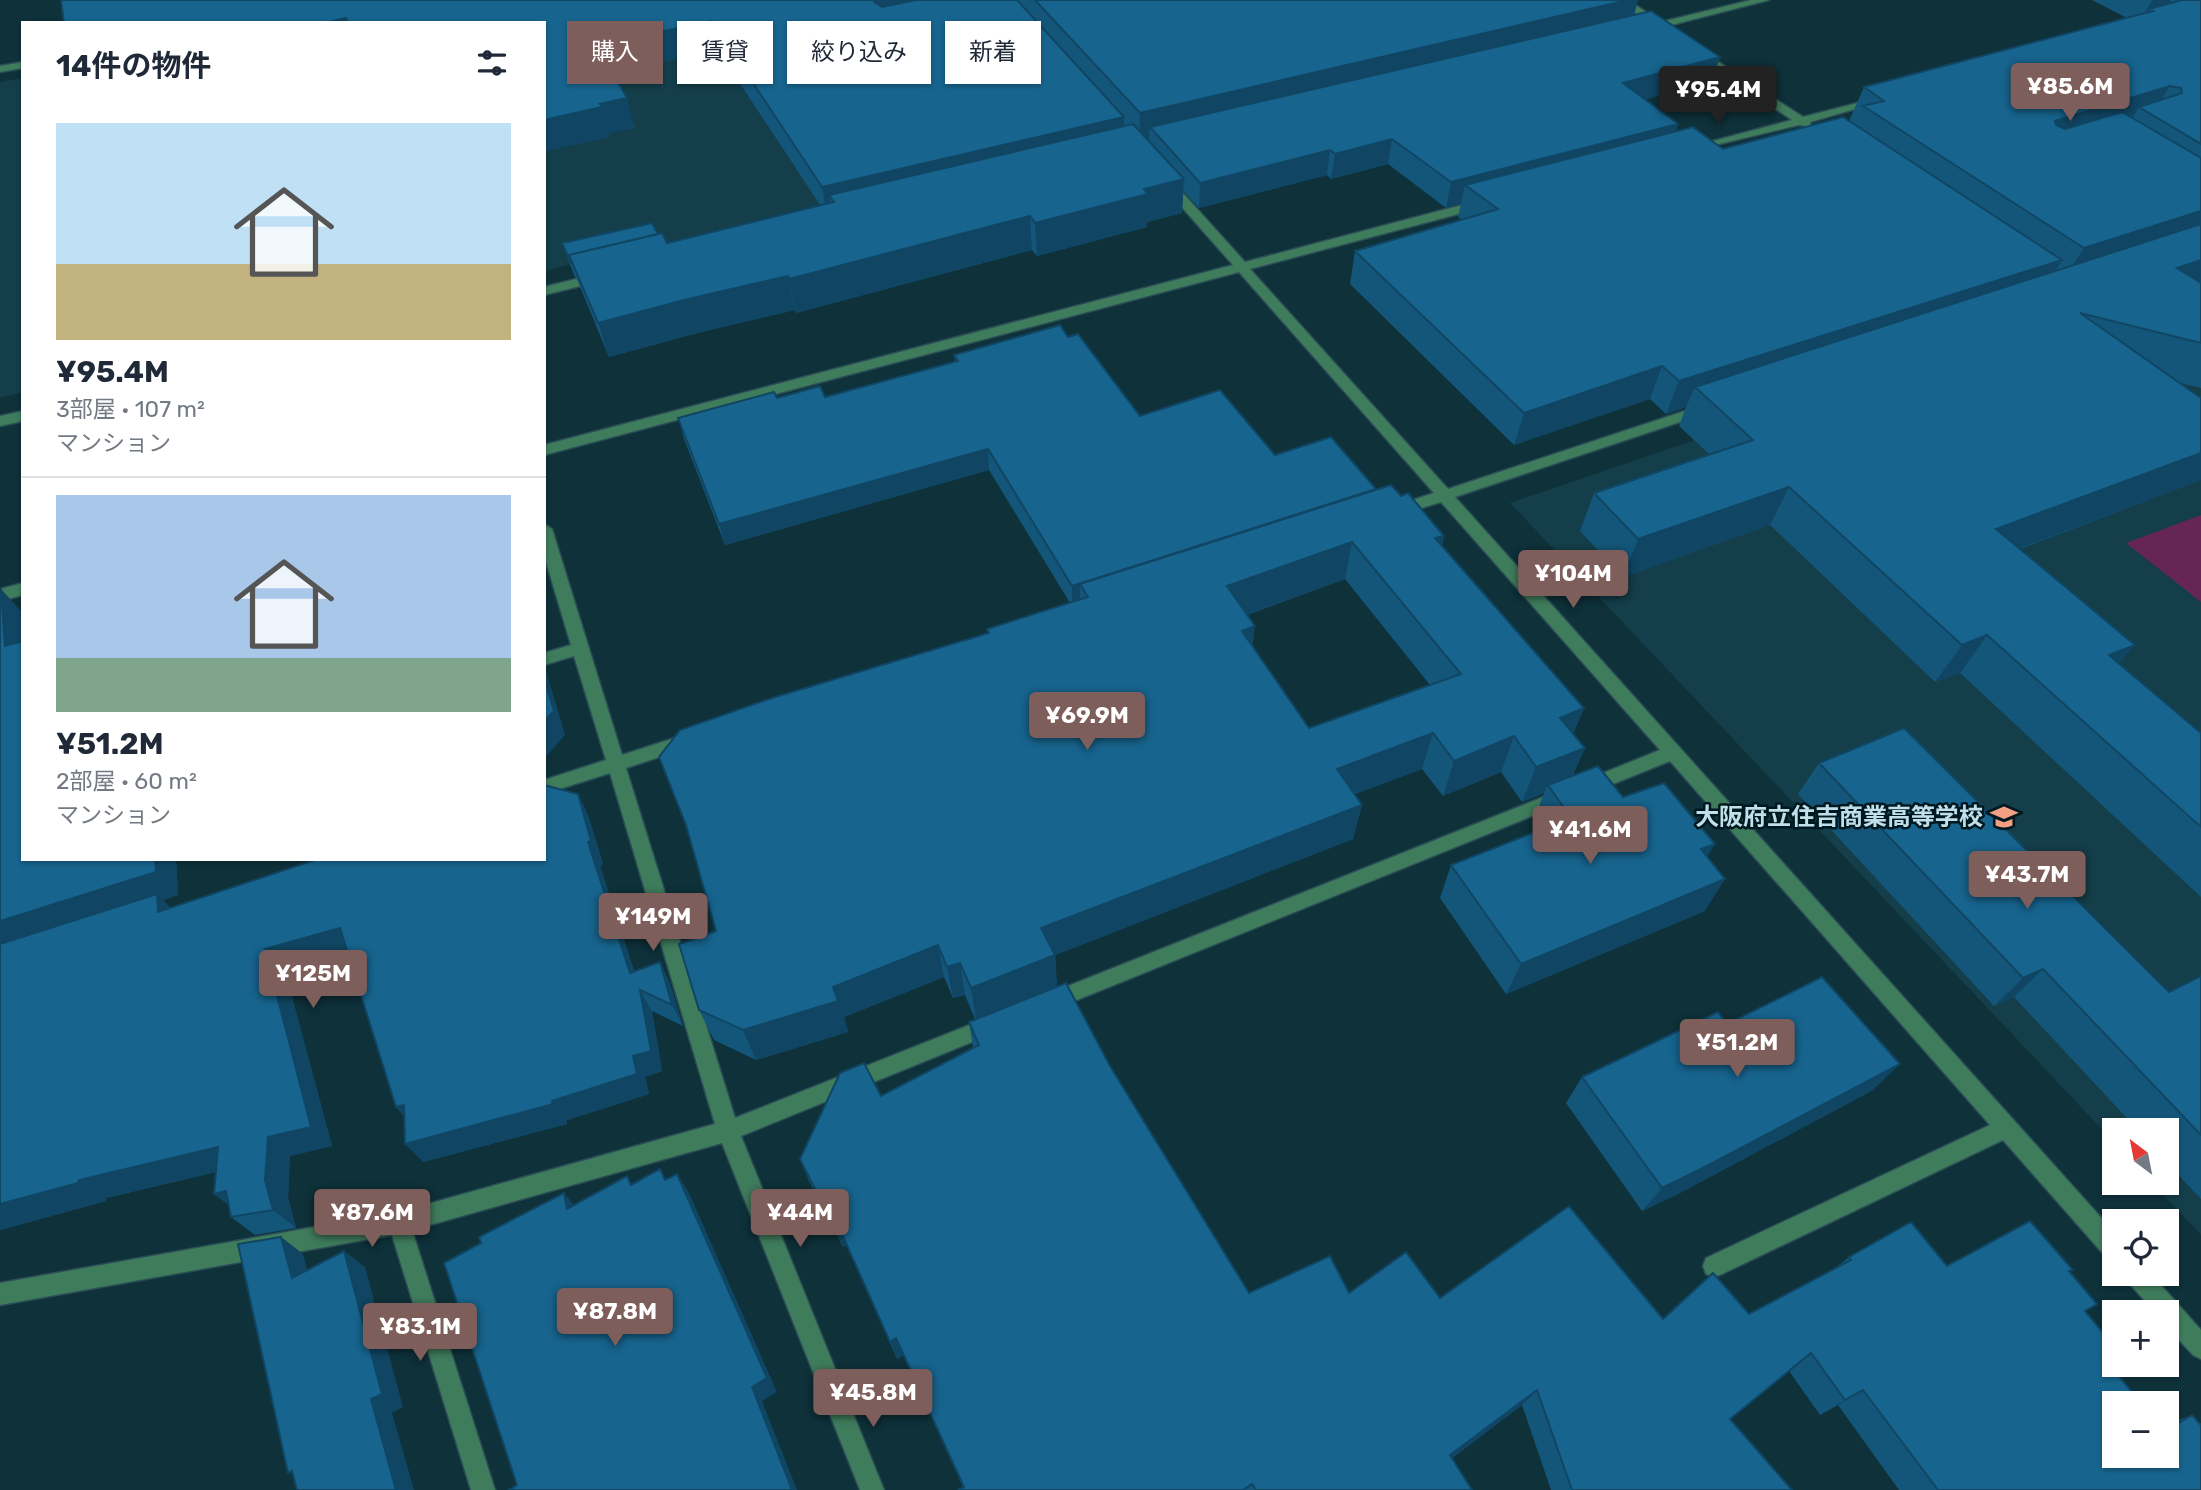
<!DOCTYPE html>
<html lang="ja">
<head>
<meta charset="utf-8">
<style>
	:root { --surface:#fff; --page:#f6f6f7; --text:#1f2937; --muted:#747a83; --line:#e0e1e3; --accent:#7e5e5a }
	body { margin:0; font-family:Rubik,"Noto Sans JP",sans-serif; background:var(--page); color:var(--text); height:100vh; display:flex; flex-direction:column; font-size:26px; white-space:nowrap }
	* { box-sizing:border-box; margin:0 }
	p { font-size:23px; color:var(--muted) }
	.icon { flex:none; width:38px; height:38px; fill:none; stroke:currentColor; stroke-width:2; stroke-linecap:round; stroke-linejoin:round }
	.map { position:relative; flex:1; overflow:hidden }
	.panel { position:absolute; left:21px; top:21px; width:525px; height:840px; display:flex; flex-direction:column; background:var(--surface); border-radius:0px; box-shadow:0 2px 5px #0004 }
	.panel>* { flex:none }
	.hud { position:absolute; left:567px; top:21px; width:665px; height:63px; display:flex; gap:14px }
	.needle { width:46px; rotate:328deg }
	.buttons { position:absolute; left:2102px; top:1118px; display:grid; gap:14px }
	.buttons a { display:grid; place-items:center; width:77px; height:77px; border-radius:0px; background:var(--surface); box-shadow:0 2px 5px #0004; font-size:35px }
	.price { position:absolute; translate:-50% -60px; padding:0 16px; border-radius:7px; background:var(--accent); color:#fff; font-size:23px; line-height:46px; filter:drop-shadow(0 2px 4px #0008) }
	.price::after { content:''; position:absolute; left:50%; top:42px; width:21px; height:16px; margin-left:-10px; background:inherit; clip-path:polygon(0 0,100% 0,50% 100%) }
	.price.active { background:#222; color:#fff }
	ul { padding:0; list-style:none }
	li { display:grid; align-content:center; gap:14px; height:371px; padding:0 35px }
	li+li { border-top:2px solid var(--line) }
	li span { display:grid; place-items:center; height:217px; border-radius:0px; color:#555 }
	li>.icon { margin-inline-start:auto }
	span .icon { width:126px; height:126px; fill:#fffc; stroke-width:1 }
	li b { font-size:30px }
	h2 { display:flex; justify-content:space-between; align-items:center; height:84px; padding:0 35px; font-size:30px }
	.tag { padding:0 24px; border-radius:0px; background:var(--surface); box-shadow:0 2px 5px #0004; font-size:24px; line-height:63px }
	.tag.active { background:var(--accent); color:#fff }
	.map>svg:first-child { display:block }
	.built { fill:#143e49 }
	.green { fill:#652555 }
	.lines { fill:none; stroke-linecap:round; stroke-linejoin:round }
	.minor-casing { stroke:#2a4d56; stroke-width:3 }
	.minor { fill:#3f7c5c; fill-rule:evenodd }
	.wall { fill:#14567a; fill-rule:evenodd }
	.shaded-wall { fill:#104663 }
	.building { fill:#17648e; stroke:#104663; stroke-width:2; fill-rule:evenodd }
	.labels { text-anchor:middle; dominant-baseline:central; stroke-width:5; stroke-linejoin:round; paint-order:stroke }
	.poi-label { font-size:24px; font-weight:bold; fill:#c0dfe9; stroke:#00181f; text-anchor:end }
</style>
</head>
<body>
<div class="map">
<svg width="2201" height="1490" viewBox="0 0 2201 1490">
	<rect width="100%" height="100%" fill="#0e313a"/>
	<path class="built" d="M425 0H845L972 171 544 271V23H307Z
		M23 78V392L0 398V82Z
		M2201 267V1235L2152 1183H2166V1130H2114V1142L1510 503Z"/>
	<path class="green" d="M2201 515V602L2126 543Z"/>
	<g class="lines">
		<defs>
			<path id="minor" d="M1616 0H1628L1661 22 1751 0H1769L1648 31 1643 28 1651 24Z
				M1700 50 1803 117 1877 98 1883 101 1810 122 1811 127 1799 125 1690 151V147L1792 120 1696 55 1695 53Z
				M23 62V68L0 72V66Z
				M1168 180 1172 181 1245 262 1477 201H1485V207L1250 269 1448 489 1700 406H1710V412L1455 497 2114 1232V1260L2106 1257 2003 1140 1722 1274 1714 1277 1706 1274 1703 1266 1706 1258 1990 1125 1670 761 1593 792 1587 794 1581 792 1578 787 1581 782 1660 750 1441 502 1396 516 1391 515 1388 511 1391 507 1434 493 1239 272 544 455V445L1233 265 1164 187V181Z
				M600 273 605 274V280L544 295V287Z
				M23 411V421L0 426V416Z
				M544 524 552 529 622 755 687 734 693 736 696 741 693 746 626 768 735 1118 992 1016 999 1019 1002 1025 999 1031 741 1136 884 1490H860L722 1143 412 1230 495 1490H471L392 1235 0 1305V1283L399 1212 715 1124 610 773 544 794V780L606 760 574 656 544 665V653L571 645 544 555Z
				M23 583V595L0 601V589Z
				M1561 790 1567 792 1570 797 1567 802 1057 1008 1050 1011 1043 1008 1040 1002 1043 996Z
				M2125 1274H2151L2201 1330V1359L2193 1355 2166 1326V1312H2155L2128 1282Z"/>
		</defs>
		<use href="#minor" class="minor-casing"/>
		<use href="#minor" class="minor"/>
	</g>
	<path class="wall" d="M61 0H1638L1634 15 1720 57 1712 81 1645 99 1678 124 1676 131 1723 149 1849 121 1864 87 2127 18 2092 0H2201V388L2180 383 2201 480 2020 549 2135 645 2119 663 2201 733V897L1960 673 1935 682 1770 525 1623 577 1580 531 1594 493 1710 455 1679 426 1686 407 1666 414 1650 399 1514 445 1350 284 1355 251 1462 220 1458 217 1461 204 1446 208 1388 164 1331 179 1327 175 1199 208 1183 191 1182 213 1147 222V227L1037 256 1032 250 796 313 795 310 697 333 609 357 576 277H575L567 257 562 243 658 234 667 243 820 205 718 50 612 73 635 128 609 133 610 137 544 23Z
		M1068 337 1140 416 1275 455 1376 489 1401 496 1444 536 1442 546 1584 708 1573 734 1585 748 1573 775 1623 797 1707 857 1705 911 1506 994 1440 898 1451 865 1541 830 1534 819 1544 793 1522 802 1501 772 1443 796 1422 769 1354 794 1362 805 1353 839 1055 955 1057 986 1110 1066 1249 1293H1349L1440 1298 1663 1319 1749 1314 1834 1269 1849 1257 1947 1266 2070 1272 2103 1357 2166 1456V1425L2192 1415 2201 1490H1899L1838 1405 1820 1415 1789 1371 1730 1419 1792 1490H1551L1522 1405 1452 1458 1472 1490H958L963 1487 903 1355 897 1359 846 1245 843 1247 809 1181 800 1159 881 1096 973 1047 969 1022 975 1019 965 995 953 998 944 977 844 1017 848 1032 756 1060 714 1040 699 1010 716 931 988 633 987 629 1070 603 989 470 725 545 684 439 678 418 777 398 825 397 955 361 954 355ZM1345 579 1430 685 1309 728 1253 647 1247 615Z
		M0 589H1L23 614V859H176L178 895 163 900 170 908 578 794 589 818 603 864 600 866 634 971 660 962 670 984 683 1026 652 1011 662 1071 645 1077 649 1094 567 1120V1124L423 1162 404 1116 396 1107 348 953 285 971 332 1146 290 1156 288 1198 296 1228 255 1235 231 1217 229 1205 214 1194 216 1172 106 1198V1201L0 1230Z
		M1819 763 2169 992 2201 976V1199L2166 1162V1130H2138L2014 997 1994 1006 1798 794Z
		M1727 1024 1873 1090 1678 1194 1642 1211 1566 1103 1582 1077Z"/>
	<path class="shaded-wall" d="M875 0H995L879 27 874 2Z
		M1628 0H1638L1631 26 1150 127 1149 141 1139 143 1140 113Z
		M2152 0H2171L2161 18 2149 9 2141 23 2138 24Z
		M346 18 348 23H324Z
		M712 21 718 50 605 74 597 45Z
		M1720 57 1712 81 1616 108 1623 83Z
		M2170 86 2152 115 2139 107 2126 130 2035 159 2055 121Z
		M627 98 635 128 609 133 610 137 544 152V120L600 104Z
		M1124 117 1123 146 834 202 829 195 832 216 827 217 822 187Z
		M1678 124 1670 149 1465 185 1461 204 1446 208 1451 182Z
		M1392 139 1388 164 1331 179 1335 154Z
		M1330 150 1327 175 1199 208 1200 183Z
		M1184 179 1182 213 1147 222V227L1037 256 1035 223 1144 189Z
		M2201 211V240L2060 286 2084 248Z
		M1030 216 1032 250 796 313 789 279Z
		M2062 260 2042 292 1695 387 1686 407 1666 414 1679 381Z
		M2201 260V290L2177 268Z
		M788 276 795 310 697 333 609 357 598 323 688 299Z
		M1662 366 1650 399 1514 445 1524 413Z
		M988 449 989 470 725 545 719 524Z
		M2201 453V480L1970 567 1996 529Z
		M1789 487 1770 525 1623 577 1638 539Z
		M1372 510 1088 597 1080 584V604L1072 607V586Z
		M1444 536 1434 573 1435 538Z
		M1352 542 1345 579 1223 623 1227 586Z
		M1 589 23 614V666L5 646Z
		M1255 626 1251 663 1242 631Z
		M1987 635 1960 673 1935 682 1962 645Z
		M2135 645 2103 682 2109 655Z
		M544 664 565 735 544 759Z
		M1584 708 1569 744 1560 718Z
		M1433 733 1422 769 1329 804 1337 769Z
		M1514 736 1501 772 1443 796 1454 761Z
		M1585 748 1569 784 1548 785 1544 793 1522 802 1536 767Z
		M578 794 589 818 603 864 600 866 640 991V990L652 1011 662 1071 645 1077 649 1094 567 1120V1124L423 1162 405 1144 552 1101 633 1056 630 973 588 842Z
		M1362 805 1353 839 1043 960 1041 928Z
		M1715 844 1695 877 1701 849Z
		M155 859H176L178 895 163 900 179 917 0 952V921Z
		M1725 879 1705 911 1506 994 1521 964Z
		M340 928 358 950 285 971 332 1146 290 1156 288 1198 296 1228 273 1210 265 1180V949Z
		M938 945 944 977 844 1017 848 1032 756 1060 743 1030 833 987Z
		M1055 955 1057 987 976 1020 971 988Z
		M660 962 670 984 683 1026 672 1005Z
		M960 963 965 995 953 998 947 967Z
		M2043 969 2014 997 1994 1006 2023 978Z
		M1900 1064 1873 1090 1678 1194 1642 1211 1662 1188Z
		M404 1105 414 1127 396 1107Z
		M218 1147 241 1166 106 1198V1201L0 1230V1204L79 1180Z
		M677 1174 689 1193 777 1392 762 1401 797 1490H792L752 1387Z
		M226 1191 238 1212 214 1194Z
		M564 1193 579 1211 567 1209Z
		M838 1225 846 1245 843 1247 834 1227Z
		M281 1237 303 1254 314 1294 292 1278Z
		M344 1251 365 1267 403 1407 392 1413 414 1490H396L371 1399Z
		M896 1338 903 1355 897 1359 890 1342Z
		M1537 1390 1522 1405 1438 1469 1450 1455Z
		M1863 1390 1838 1405 1820 1415 1845 1400Z"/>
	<path class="building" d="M61 0H875L874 2 882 7 916 0H1017L1124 117 822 187 712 21 597 45 627 98 600 104 602 107 544 120V23H348L346 18 324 23H64Z
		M1035 0H1628L1140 113Z
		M2182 0H2201V144L2139 107 2182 93 2181 88 2170 86 2055 121 2056 125 2065 129 2122 112 2201 158V211L2084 248 1863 106 1884 101 1864 87 2153 11 2149 9Z
		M1651 11 1720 57 1623 83 1678 124 1451 182 1392 139 1335 154 1330 150 1200 183 1150 127Z
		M1843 117 2062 260 1679 381 1662 366 1524 413 1355 251 1498 209 1465 185 1693 127 1723 149Z
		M1133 124 1184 179 1144 189 1148 194 1035 223 1030 216 789 279 788 276 688 299 598 323 569 255 662 233 667 243 834 202 829 195Z
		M652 223 658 234 569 255 572 263H571L562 243Z
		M2201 224V260L2177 268 2201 283V343L2080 313 2201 398V453L1996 529 2135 645 2109 655 2201 733V827L1987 635 1962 645 1789 487 1638 539 1594 493 1753 440 1695 387Z
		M1060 325 1068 337 1078 334 1140 416 1220 390 1275 455 1331 437 1376 489 1072 586 988 449 719 524 678 418 774 392 777 398 820 386 825 397 958 361 954 355Z
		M1391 485 1401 496 1408 493 1444 536 1435 538 1584 708 1560 718 1585 748 1536 767 1514 736 1454 761 1433 733 1337 769 1362 805 1041 928 1055 955 971 988 960 963 947 967 938 945 833 987 838 1001 743 1030 699 1010 679 944 716 931 686 825 659 757 680 730 772 698 989 633 987 629 1088 597 1080 584ZM1352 542 1461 674 1309 728 1242 631 1255 626 1227 586Z
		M0 589H1L5 646 23 641V859H155L156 872 0 921Z
		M544 678 554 711 544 721Z
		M1904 728 2169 992 2201 976V1135L2043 969 2023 978 1819 763Z
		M1598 766 1623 797 1664 783 1715 844 1701 849 1725 879 1521 964 1451 865 1571 818 1548 785Z
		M544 785 578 794 591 841 588 842 630 973 660 962 672 1005 640 990 651 1051 633 1056 637 1074 552 1101 553 1104 405 1144 404 1105 396 1107 340 928 265 949 311 1127 268 1137 265 1180 273 1210 231 1217 226 1191 214 1194 218 1147 79 1180 78 1183 0 1204V944L157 894 158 912 318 859H544Z
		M1822 977 1900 1064 1699 1170 1662 1188 1582 1077 1718 1012 1727 1024Z
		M1066 983 1110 1066 1249 1293 1330 1256 1349 1293 1406 1252 1440 1298 1569 1206 1663 1319 1713 1273 1749 1314 1851 1260 1849 1257 1911 1222 1947 1266 2030 1221 2073 1270 2069 1271 2097 1304 2085 1311 2114 1346V1351L2103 1357 2142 1404H2114V1456H2166V1431L2192 1415 2201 1425V1490H1938L1863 1390 1845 1400 1811 1353 1730 1419 1792 1490H1572L1537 1390 1450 1455 1472 1490H1256L1252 1484 1243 1490H958L964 1487 896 1338 890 1342 838 1225 834 1227 800 1159 840 1073 864 1063 881 1096 979 1045 969 1022Z
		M660 1169 665 1180 677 1174 767 1378 752 1387 792 1490H509L517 1485 444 1263 481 1243 479 1237 564 1193 567 1209 627 1176 631 1185Z
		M281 1237 292 1278 344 1251 382 1394 371 1399 396 1490H297L292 1471 288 1473 238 1244Z"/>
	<defs>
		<symbol id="school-bare" viewBox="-9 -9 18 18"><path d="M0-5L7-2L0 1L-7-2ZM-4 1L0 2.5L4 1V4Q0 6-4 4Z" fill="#f39f84" stroke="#00181f" stroke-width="2.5" paint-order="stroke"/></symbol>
	</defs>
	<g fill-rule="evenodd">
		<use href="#school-bare" x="1985" y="798" width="38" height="38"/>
	</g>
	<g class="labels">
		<g class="poi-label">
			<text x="1983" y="817">大阪府立住吉商業高等学校</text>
		</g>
	</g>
</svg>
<div class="buttons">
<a><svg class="needle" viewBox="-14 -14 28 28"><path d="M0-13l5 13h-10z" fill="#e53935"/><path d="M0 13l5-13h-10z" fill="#747a83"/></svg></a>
<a><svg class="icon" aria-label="locate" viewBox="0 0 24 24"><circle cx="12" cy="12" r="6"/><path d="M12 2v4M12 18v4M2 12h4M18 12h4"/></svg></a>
<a>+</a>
<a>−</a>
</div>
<b class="price" style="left:2070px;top:123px">¥85.6M</b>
<b class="price active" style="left:1718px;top:126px">¥95.4M</b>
<b class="price" style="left:1573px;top:610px">¥104M</b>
<b class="price" style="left:1087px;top:752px">¥69.9M</b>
<b class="price" style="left:1590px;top:866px">¥41.6M</b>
<b class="price" style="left:2027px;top:911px">¥43.7M</b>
<b class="price" style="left:653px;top:953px">¥149M</b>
<b class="price" style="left:313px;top:1010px">¥125M</b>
<b class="price" style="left:1737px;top:1079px">¥51.2M</b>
<b class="price" style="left:372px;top:1249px">¥87.6M</b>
<b class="price" style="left:800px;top:1249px">¥44M</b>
<b class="price" style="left:615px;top:1348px">¥87.8M</b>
<b class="price" style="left:420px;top:1363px">¥83.1M</b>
<b class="price" style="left:873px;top:1429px">¥45.8M</b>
<div class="hud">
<a class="tag active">購入</a>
<a class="tag">賃貸</a>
<a class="tag">絞り込み</a>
<a class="tag">新着</a>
</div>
<section class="panel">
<h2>14件の物件<svg class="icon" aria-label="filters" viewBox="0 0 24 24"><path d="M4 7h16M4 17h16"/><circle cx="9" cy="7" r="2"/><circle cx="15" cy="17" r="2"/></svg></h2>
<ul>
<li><span style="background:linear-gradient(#bfe0f5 65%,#c2b280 0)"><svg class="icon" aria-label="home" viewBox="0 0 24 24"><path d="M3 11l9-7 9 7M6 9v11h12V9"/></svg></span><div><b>¥95.4M</b><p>3部屋 · 107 m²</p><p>マンション</p></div></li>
<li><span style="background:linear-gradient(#a9c7e8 75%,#7fa58c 0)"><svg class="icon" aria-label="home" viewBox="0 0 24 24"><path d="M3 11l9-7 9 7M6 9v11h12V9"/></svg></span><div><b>¥51.2M</b><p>2部屋 · 60 m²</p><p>マンション</p></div></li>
</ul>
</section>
</div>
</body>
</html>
